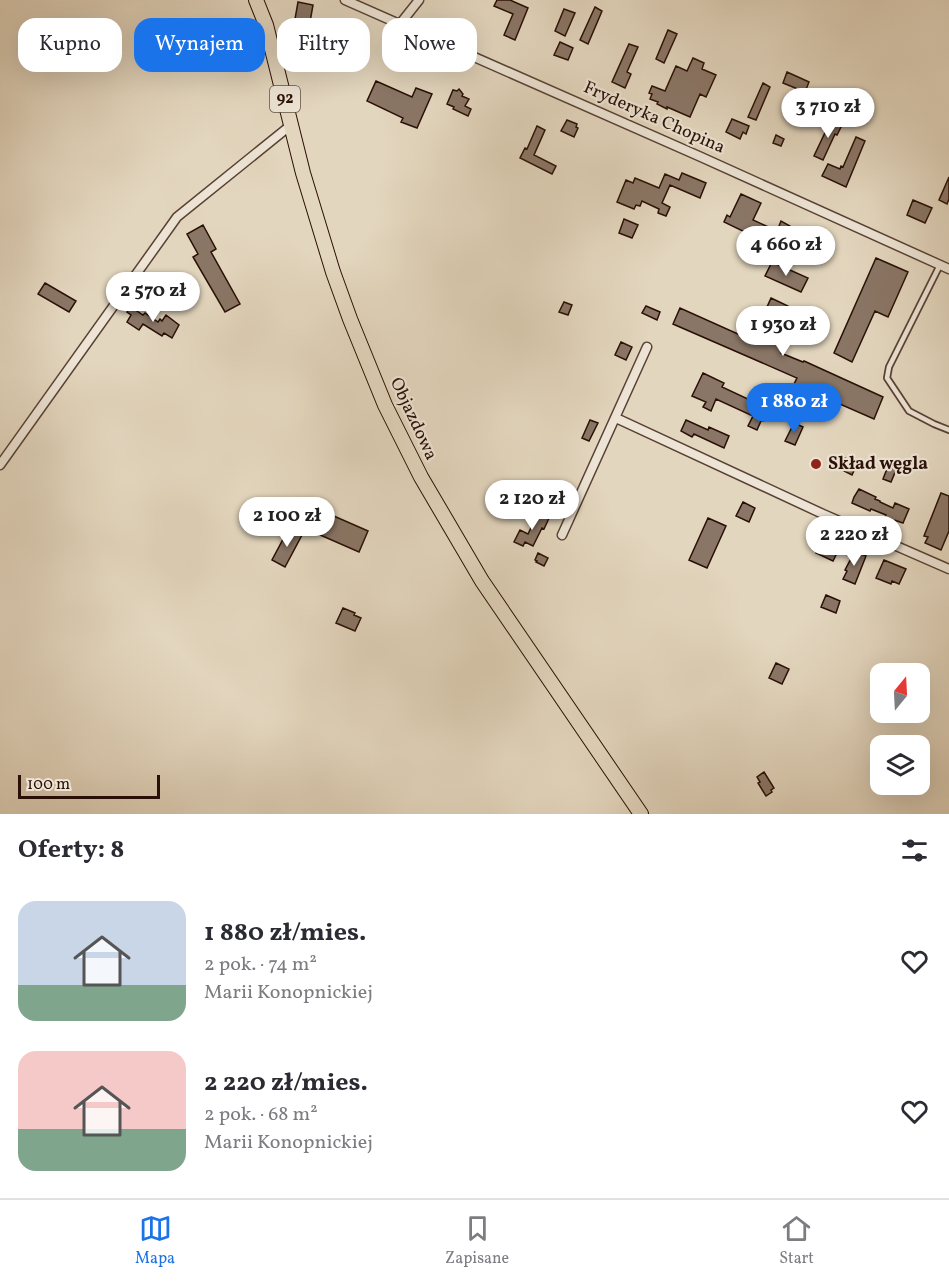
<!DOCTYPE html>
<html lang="pl">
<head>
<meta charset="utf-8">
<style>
	:root { --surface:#fff; --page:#f2f2f3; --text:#2b2b33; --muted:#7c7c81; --line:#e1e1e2; --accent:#1a73e8 }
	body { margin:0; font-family:Vollkorn,serif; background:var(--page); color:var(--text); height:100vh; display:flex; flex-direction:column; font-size:22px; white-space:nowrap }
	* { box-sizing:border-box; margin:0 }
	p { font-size:20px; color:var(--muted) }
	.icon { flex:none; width:33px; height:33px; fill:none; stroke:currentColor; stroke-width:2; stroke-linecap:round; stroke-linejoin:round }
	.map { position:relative; height:814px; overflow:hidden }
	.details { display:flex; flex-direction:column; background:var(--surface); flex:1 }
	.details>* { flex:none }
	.hud { position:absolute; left:18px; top:18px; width:600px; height:54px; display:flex; gap:12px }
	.needle { width:39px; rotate:18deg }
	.tools { position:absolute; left:870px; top:663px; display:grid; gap:12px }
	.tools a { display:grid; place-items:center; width:60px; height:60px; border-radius:12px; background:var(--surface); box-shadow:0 6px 24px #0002; font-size:30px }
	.scale { position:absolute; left:18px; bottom:15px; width:142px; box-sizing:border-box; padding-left:6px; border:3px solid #290f06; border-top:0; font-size:16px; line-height:21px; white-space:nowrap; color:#290f06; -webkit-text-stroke:4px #ede4d5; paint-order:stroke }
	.price { position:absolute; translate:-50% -51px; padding:0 14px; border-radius:21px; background:#fff; color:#222; font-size:20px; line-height:39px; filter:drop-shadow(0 2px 3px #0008) }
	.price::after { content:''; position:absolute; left:50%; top:36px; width:18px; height:14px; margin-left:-9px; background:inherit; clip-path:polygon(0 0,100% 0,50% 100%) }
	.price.on { background:var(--accent); color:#fff }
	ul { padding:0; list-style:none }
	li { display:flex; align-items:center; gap:18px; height:150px; padding:0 18px }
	li span { display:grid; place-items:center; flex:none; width:168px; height:120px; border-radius:18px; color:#555 }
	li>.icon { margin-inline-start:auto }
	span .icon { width:72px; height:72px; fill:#fffc; stroke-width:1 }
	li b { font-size:26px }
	h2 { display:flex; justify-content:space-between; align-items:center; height:72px; padding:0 18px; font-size:26px }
	.tag { padding:0 21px; border-radius:18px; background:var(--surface); box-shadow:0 6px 24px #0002; font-size:21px; line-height:54px }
	.tag.on { background:var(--accent); color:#fff }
	.menu { display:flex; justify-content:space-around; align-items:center; height:84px; border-top:2px solid var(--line); background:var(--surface); font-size:16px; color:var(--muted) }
	.menu a { display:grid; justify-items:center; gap:3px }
	.menu .on { color:var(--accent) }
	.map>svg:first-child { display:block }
	.building { fill:#8a7666; stroke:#290f06; stroke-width:1.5 }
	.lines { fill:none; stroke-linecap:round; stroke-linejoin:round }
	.service-casing { stroke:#584134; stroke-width:8 }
	.minor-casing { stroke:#584134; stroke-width:11 }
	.primary-casing { stroke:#290f06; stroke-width:16 }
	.service { stroke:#ede4d5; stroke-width:4.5 }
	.minor { stroke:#ede4d5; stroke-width:8 }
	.primary { stroke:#e3d6be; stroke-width:14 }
	.poi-dot { fill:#8f2418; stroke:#ede4d5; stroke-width:2 }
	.labels { text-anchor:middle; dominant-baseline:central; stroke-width:4.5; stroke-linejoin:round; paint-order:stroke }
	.shield { fill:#ede4d5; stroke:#644f44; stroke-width:1.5 }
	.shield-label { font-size:16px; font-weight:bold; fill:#290f06 }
	.street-label { font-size:18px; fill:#290f06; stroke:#ede4d5 }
	.poi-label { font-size:18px; font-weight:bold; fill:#290f06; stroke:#ede4d5; text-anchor:start }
</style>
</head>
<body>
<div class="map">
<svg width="949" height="814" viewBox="0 0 949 814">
	<rect width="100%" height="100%" fill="#e3d6be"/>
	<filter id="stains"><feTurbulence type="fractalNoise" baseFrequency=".00333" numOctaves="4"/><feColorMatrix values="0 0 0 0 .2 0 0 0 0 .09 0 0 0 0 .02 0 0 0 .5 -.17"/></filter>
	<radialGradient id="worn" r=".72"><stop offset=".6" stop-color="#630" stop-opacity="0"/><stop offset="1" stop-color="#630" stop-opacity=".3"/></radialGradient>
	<path class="building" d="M497 0H510L528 8 515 40 504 35 513 14 494 6Z
		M298 2 313 5 310 22 295 19Z
		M595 7 602 11 588 44 580 40Z
		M564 9 575 13 565 36 555 31Z
		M668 30 677 34 664 63 656 59Z
		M560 42 573 48 568 60 554 55Z
		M629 44 638 47 627 72 631 74 625 88 612 82Z
		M693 58 704 63 702 69 716 75 706 97 700 94 690 117 667 107V109L657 104 658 102 650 99 652 94 649 93 652 86 665 91 676 66 687 71Z
		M787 72 809 82 805 92 783 83Z
		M376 81 412 97 416 88 432 94 417 128 401 122 403 118 367 101Z
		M763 83 770 87 756 120 748 117Z
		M459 89 463 94 462 96 469 99 465 106 471 109 468 116 453 109 454 107 447 104 453 90 457 91Z
		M732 119 749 126 746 134 743 132 740 139 726 132Z
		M567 120 577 124 576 127 578 128 574 137 561 131Z
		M831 120 842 125 837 135 835 134 823 160 814 156Z
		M537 126 545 130 534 155 556 166 552 174 520 158 525 148 527 149Z
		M776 135 784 139 781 146 773 143Z
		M856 137 865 141 846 187 822 176 828 164 840 169 841 166 843 167Z
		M682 173 706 183 700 198 670 185 662 203 670 207 666 216 658 213 659 209 642 201 640 206 636 205 634 209 617 202 626 180 633 183 635 178 659 188 665 174 679 180Z
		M949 177V199L947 204 939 200Z
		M741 194 761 203 753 220 777 231 781 221 790 226 779 250 746 235 747 233 724 222 727 215 730 217Z
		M913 200 932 208 925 223 907 215Z
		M624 219 638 225 632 238 619 233Z
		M203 225 216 249 211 252 240 304 225 312 193 257 198 254 187 234Z
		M876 258 908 272 888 317 875 311 852 362 834 353Z
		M772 262 808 278 801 292 765 276Z
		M45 283 76 301 69 312 38 294Z
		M771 298 788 306 780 323 792 328 781 353 803 362 804 361 883 397 874 419 794 384 797 378 673 324 680 308 749 339 760 315 763 316Z
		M564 302 572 305 568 315 559 312Z
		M646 306 660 312 657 320 642 313Z
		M131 307 143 315 145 313 158 322 160 319 162 321 166 315 179 325 172 338 164 333 162 336 143 324 139 330 127 322 131 315 127 312Z
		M621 342 632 347 626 360 615 355Z
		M703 373 724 383 722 387 767 408 764 415V421H761L757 430 748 426 753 416 716 399 711 411 703 407 706 402 692 396Z
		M590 420 598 423 589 441 582 438Z
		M686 420 708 430 709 427 729 436 724 448 694 434 692 437 681 431Z
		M794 423 803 427 795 445 785 441Z
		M845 458 857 464 852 475 840 469Z
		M888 466 896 470 891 482 883 479Z
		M520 486 536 492 532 505 516 500Z
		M859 489 876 497 875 499 880 501V502L893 508 895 503 909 509 903 523 885 517 886 515 871 509 870 511 852 503 854 497Z
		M941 493 949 496V531L941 550 925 543 928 537 924 536Z
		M743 502 755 508 749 522 736 516Z
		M311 506 368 531 359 552 302 527Z
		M538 513 549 518 544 529 542 528 533 546 525 542 523 546 514 542 520 530 528 534Z
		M708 518 726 526 707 568 689 560Z
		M289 528 302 535 285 567 272 560Z
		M822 542 839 549 833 561 816 553Z
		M855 551 866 556 855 584 843 579 847 571 845 570Z
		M538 553 548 558 544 566 536 562 537 561 535 560Z
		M884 560 906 569 899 584 892 581 891 584 876 578Z
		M826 595 840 601 836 613 821 607Z
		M343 608 355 613 354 615 361 618 355 631 336 623Z
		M776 663 789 669 782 684 769 678Z
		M764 772 774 788 771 790 772 792 766 796 758 783 760 782 757 777Z"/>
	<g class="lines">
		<defs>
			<path id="service" d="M940 265 889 367 887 378 909 411 934 424 949 430"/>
			<path id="minor" d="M345 0 701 157 949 269
				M400 24 419 0
				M616 418 823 514 949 569
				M0 465 177 217 291 125
				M562 535 647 347"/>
			<path id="primary" d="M256 0 266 25 303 173 333 272 350 319 385 405 421 477 482 581 641 814"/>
		</defs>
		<use href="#service" class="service-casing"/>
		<use href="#minor" class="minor-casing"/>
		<use href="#primary" class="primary-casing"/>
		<use href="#service" class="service"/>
		<use href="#minor" class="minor"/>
		<use href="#primary" class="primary"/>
	</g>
	<circle class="poi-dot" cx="816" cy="464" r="6"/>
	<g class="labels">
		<rect class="shield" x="270" y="86" width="30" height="26" rx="4.5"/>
		<g class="shield-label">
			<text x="285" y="99">92</text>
		</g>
		<g class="street-label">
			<text transform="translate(654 118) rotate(24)">Fryderyka Chopina</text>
			<text transform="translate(413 419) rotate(65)">Objazdowa</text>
		</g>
		<g class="poi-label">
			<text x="828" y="464">Skład węgla</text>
		</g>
	</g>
	<rect width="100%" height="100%" filter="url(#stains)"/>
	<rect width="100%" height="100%" fill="url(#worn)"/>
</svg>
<div class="tools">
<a><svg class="needle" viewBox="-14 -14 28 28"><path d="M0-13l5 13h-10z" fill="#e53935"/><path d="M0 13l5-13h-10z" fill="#7c7c81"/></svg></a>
<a><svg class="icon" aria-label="layers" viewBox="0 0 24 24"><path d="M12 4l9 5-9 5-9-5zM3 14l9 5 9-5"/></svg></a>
</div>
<div class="scale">100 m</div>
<b class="price" style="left:828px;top:139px">3 710 zł</b>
<b class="price" style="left:786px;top:277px">4 660 zł</b>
<b class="price" style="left:153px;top:323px">2 570 zł</b>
<b class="price" style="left:783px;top:357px">1 930 zł</b>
<b class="price on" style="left:794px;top:434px">1 880 zł</b>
<b class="price" style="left:532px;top:531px">2 120 zł</b>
<b class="price" style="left:287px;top:548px">2 100 zł</b>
<b class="price" style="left:854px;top:567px">2 220 zł</b>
<div class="hud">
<a class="tag">Kupno</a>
<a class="tag on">Wynajem</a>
<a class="tag">Filtry</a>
<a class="tag">Nowe</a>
</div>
</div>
<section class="details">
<h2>Oferty: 8<svg class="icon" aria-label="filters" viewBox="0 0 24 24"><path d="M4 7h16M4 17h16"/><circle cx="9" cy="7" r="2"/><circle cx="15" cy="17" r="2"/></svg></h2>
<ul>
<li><span style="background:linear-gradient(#c9d6e8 70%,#7fa58c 0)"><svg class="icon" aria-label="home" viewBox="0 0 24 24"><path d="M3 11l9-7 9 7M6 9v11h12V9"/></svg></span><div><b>1 880 zł/mies.</b><p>2 pok. · 74 m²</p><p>Marii Konopnickiej</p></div><svg class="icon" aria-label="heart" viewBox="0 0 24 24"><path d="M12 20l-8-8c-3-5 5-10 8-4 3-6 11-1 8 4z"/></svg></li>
<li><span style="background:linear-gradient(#f6c9c9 65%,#7fa58c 0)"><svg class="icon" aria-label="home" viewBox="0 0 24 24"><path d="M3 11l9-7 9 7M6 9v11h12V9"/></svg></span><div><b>2 220 zł/mies.</b><p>2 pok. · 68 m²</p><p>Marii Konopnickiej</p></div><svg class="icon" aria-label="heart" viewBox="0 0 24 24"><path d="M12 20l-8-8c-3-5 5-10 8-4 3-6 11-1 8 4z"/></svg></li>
</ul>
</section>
<nav class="menu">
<a class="on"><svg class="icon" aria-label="map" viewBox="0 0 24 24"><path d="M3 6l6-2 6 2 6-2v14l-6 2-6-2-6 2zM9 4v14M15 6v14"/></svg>Mapa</a>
<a><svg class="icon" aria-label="saved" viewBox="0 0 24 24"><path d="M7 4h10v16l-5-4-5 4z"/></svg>Zapisane</a>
<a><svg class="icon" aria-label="home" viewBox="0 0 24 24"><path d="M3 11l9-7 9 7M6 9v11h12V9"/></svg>Start</a>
</nav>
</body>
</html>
